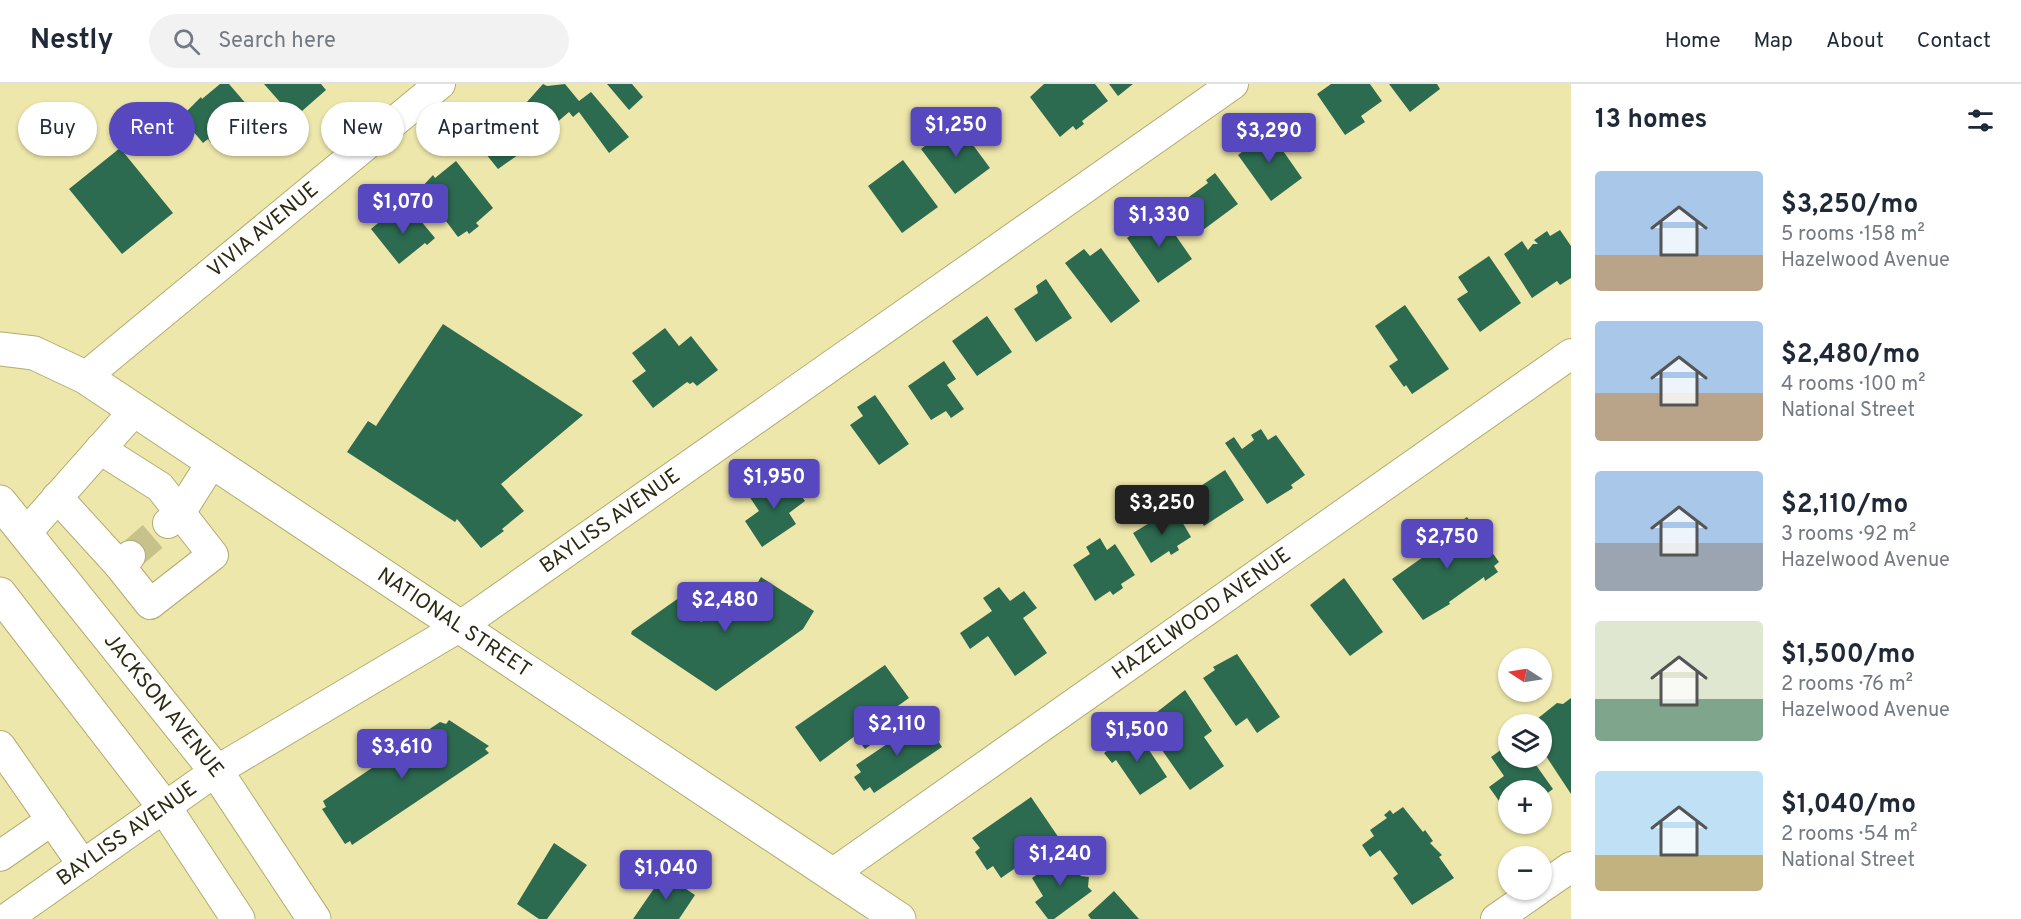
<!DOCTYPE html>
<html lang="en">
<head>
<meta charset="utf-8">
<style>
	:root { --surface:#fff; --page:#f2f2f3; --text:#1f2937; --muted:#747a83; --line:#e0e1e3; --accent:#5748c0 }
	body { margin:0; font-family:Overpass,sans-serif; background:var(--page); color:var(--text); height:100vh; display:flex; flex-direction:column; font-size:22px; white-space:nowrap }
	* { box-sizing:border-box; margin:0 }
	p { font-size:20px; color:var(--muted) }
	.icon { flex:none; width:33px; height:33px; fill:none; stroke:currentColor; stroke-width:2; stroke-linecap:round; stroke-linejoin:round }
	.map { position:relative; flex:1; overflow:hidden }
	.panel { display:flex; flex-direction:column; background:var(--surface); width:450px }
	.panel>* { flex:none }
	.hud { position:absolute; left:18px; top:18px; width:570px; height:54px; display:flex; gap:12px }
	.needle { width:39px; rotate:282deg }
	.fabs { position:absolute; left:1498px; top:564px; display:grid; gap:12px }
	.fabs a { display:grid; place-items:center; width:54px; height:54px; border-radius:50%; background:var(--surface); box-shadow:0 2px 4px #0004; font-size:30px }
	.price { position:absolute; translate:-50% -51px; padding:0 14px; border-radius:6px; background:var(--accent); color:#fff; font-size:20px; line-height:39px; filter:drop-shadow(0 2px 3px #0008) }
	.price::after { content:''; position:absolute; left:50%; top:36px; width:18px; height:14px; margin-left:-9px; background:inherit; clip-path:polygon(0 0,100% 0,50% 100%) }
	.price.active { background:#222; color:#fff }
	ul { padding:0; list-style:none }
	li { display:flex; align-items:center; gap:18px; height:150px; padding:0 24px }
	li span { display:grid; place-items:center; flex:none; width:168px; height:120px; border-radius:6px; color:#555 }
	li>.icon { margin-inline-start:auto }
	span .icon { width:72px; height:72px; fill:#fffc; stroke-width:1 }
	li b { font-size:26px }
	h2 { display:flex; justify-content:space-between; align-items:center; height:72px; padding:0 24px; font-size:26px }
	.tag { padding:0 21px; border-radius:27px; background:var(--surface); box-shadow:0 2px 4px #0004; font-size:21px; line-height:54px }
	.tag.active { background:var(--accent); color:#fff }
	header { display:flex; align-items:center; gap:36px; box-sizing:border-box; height:84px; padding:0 30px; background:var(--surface); border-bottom:2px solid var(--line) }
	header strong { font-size:28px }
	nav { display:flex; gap:33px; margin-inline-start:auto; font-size:21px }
	.search { width:420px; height:54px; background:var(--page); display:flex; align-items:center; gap:15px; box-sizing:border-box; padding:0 21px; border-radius:33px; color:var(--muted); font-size:22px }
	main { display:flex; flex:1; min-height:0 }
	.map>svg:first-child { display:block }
	.building { fill:#2c6b50 }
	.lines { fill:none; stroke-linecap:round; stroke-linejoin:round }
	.minor-tunnel { stroke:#c7c18c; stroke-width:30; stroke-dasharray:30 15; stroke-linecap:butt }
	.minor-casing { stroke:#b2ac71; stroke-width:32 }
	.major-casing { stroke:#b2ac71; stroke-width:35 }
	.minor { stroke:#fff; stroke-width:30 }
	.major { stroke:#fff; stroke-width:33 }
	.labels { text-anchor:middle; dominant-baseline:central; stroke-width:6; stroke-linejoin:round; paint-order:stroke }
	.street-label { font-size:21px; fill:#2d2a12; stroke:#fbf5b7 }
</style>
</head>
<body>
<header>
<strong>Nestly</strong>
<div class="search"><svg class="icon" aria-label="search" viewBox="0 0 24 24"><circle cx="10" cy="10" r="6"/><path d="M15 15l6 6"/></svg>Search here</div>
<nav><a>Home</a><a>Map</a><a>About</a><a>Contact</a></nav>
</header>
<main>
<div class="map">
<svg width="1571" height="835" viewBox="0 0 1571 835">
	<rect width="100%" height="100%" fill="#eee7ab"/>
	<path class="building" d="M220 0H229L248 22 223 43 225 44 216 51 215 49 216 54 211 59 208 55 203 59 181 33 201 13 202 15Z
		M264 0H321L326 6 294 34Z
		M543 0 547 2 565 0 579 17 591 8 629 53 609 69 579 28 573 33 569 28 548 46 526 19Z
		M607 0H632L643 13 629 26Z
		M1044 0H1095L1108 17 1082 37 1084 40 1076 46 1073 42 1060 53 1030 13Z
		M1109 0H1133L1118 12Z
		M1331 0H1370L1382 17 1361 32 1365 38 1345 51 1317 10Z
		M1389 0H1437L1440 5 1410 28Z
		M507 34 528 60 523 64 525 66 498 85 477 59 486 52 482 46 492 39 496 44Z
		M956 38 990 84 955 110 921 65Z
		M1265 41 1302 94 1271 117 1238 71 1252 60 1247 54Z
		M120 64 173 129 122 170 69 105Z
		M903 76 938 123 902 149 868 102Z
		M456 77 493 124 476 139 479 142 469 150 467 147 458 153 421 104 433 91 435 94Z
		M1215 89 1238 120 1203 146 1182 118 1208 99 1206 96Z
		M411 125 435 154 427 161 425 159 399 180 371 145 389 130 392 133 399 127 403 132Z
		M1160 129 1192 175 1158 199 1127 154Z
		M1560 146 1571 162V194L1560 201 1557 197 1532 214 1504 170 1522 157 1528 166 1533 160H1538L1534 156 1547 147 1550 152Z
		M1101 164 1140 217 1111 239 1065 179 1084 165 1090 172Z
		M1489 172 1521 219 1480 248 1457 215 1468 208 1458 193Z
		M1046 195 1072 234 1036 258 1014 225 1038 209 1036 202Z
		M1405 221 1449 285 1412 310 1406 301 1404 303 1389 282 1398 276 1375 242Z
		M987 232 1012 268 977 292 952 257Z
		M443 240 583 331 501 400 524 427 502 445 504 447 481 464 457 435 455 438 347 368 368 337 376 342Z
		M665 244 679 262 691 252 718 286 697 302 693 298 690 300 687 298 653 324 632 297 646 287 632 269Z
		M944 277 956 295 947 301 964 325 951 334 946 327 931 336 908 302Z
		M875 311 909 360 879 381 850 341 863 332 857 323Z
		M1261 345 1268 356 1276 351 1305 391 1291 401 1293 404 1267 420 1225 359 1234 353 1242 365 1254 356 1251 351Z
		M1225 386 1244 416 1204 442 1194 426 1189 428 1186 424 1190 421 1184 413Z
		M786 390 805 417 789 429 796 440 762 463 745 437 759 427 749 412Z
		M1174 424 1191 453 1177 462 1179 466 1171 471 1169 467 1151 479 1133 449Z
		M1467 433 1499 478 1494 482 1498 488 1485 497 1484 493 1449 518 1450 520 1423 536 1392 495 1433 466 1429 460Z
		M1100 454 1107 466 1115 460 1135 491 1121 500 1123 504 1113 511 1110 507 1095 517 1073 481 1090 470 1086 463Z
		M761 493 814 527 803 545 716 607 631 550 632 547 683 511 701 538 750 506 752 508Z
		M1344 494 1383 548 1350 572 1310 521Z
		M999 503 1010 517 1024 507 1037 524 1023 534 1047 569 1015 592 988 552 970 565 960 549 992 527 983 514Z
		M1237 570 1280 633 1257 649 1247 634 1236 642 1203 594 1215 586 1213 583Z
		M885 581 909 614 895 624 904 636 865 665 855 652 820 678 795 643Z
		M1185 606 1212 647 1204 653 1224 682 1190 706 1143 639Z
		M1571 614V710L1542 666 1548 662 1542 653V640L1532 639 1557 619 1563 620Z
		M924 635 942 663 874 709 870 703 864 707 854 693 861 688 856 681Z
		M449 636 489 662 485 665 489 669 352 761 350 757 345 760 322 725 326 723 323 717 440 638 446 640Z
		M1135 647 1142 653 1141 654 1167 693 1140 711 1116 676 1112 679 1104 669Z
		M1509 660V674H1531L1553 705 1542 713V706H1509V731L1489 703 1504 692 1491 673Z
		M1031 713 1059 754 1001 794 993 782 987 786 975 768 980 764 972 754Z
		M1403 723 1423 748 1425 746 1433 757 1430 759 1442 771 1439 773 1454 794 1412 821 1393 794 1398 790 1380 766 1370 773 1362 761 1374 752 1370 746 1387 734 1384 731 1390 726 1393 730Z
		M554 759 587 781 547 835H539L517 820Z
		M1065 770 1081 792 1089 793 1088 803 1092 807 1054 835H1048L1035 818 1043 812 1032 794Z
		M664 790 695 811 679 835H633Z
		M1114 807 1139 835H1091L1088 831Z"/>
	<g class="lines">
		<path class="minor-tunnel" d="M130 472 168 439"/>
		<defs>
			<g id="minor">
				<path id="s1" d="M85 293 440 0"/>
				<path d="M100 365 160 403 213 471 150 520 119 481"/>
				<path d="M57 413 119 481 130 472"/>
				<path d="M168 439 180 429 212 378"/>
				<path d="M26 449 135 326"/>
				<path d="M0 662 83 781"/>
				<path d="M0 772 52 736"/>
				<path id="s2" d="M832 790 1571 270"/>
				<path d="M1542 803 1571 783"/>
				<path id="s3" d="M6 835 216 687 459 543 1233 0"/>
				<path d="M1496 835 1538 806"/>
			</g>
			<g id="major">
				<path id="s4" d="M0 265 34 269 85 293 899 835"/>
				<path id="s5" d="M0 418 216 687 314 835"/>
				<path d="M0 510 165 724 238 835"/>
			</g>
		</defs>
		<use href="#minor" class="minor-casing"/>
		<use href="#major" class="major-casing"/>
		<use href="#minor" class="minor"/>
		<use href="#major" class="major"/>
	</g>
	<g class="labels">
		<g class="street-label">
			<text stroke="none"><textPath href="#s1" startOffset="231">VIVIA AVENUE</textPath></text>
			<text stroke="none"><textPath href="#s3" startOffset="724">BAYLISS AVENUE</textPath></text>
			<text stroke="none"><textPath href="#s2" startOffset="452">HAZELWOOD AVENUE</textPath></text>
			<text stroke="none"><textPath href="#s4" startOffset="534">NATIONAL STREET</textPath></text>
			<text stroke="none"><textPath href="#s5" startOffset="261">JACKSON AVENUE</textPath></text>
			<text stroke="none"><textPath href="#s3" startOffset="148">BAYLISS AVENUE</textPath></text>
		</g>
	</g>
</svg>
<div class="fabs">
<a><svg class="needle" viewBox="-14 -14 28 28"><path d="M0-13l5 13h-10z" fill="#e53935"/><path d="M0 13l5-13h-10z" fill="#747a83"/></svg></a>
<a><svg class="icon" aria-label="layers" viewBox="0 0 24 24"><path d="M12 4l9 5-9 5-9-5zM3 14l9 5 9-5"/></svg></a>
<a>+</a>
<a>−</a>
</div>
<b class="price" style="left:956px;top:74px">$1,250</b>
<b class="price" style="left:1269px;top:80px">$3,290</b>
<b class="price" style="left:403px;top:151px">$1,070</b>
<b class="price" style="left:1159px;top:164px">$1,330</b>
<b class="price" style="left:774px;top:426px">$1,950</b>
<b class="price active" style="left:1162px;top:452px">$3,250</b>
<b class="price" style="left:1447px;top:486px">$2,750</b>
<b class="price" style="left:725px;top:549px">$2,480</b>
<b class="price" style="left:897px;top:673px">$2,110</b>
<b class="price" style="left:1137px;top:679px">$1,500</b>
<b class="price" style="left:402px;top:696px">$3,610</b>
<b class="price" style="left:1060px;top:803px">$1,240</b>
<b class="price" style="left:666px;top:817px">$1,040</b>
<div class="hud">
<a class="tag">Buy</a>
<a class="tag active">Rent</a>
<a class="tag">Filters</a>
<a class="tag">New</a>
<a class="tag">Apartment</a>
</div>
</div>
<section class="panel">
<h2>13 homes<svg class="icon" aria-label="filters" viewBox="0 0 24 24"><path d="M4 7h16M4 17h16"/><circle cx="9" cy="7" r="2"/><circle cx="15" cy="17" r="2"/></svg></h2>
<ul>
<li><span style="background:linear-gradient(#a9c7e8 70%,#b9a48a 0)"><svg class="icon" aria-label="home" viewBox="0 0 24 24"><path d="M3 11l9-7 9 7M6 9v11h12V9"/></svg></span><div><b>$3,250/mo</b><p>5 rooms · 158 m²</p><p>Hazelwood Avenue</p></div></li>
<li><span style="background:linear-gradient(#a9c7e8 60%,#b9a48a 0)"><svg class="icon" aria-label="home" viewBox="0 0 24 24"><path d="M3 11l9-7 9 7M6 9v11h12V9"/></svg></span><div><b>$2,480/mo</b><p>4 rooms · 100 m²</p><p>National Street</p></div></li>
<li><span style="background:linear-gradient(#a9c7e8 60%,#9aa5b1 0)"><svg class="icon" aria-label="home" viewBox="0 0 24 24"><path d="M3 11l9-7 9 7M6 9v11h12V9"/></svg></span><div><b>$2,110/mo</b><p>3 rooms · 92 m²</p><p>Hazelwood Avenue</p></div></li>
<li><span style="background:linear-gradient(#dfe7d0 65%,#7fa58c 0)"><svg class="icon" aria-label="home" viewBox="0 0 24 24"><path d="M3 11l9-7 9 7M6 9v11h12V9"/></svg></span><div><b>$1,500/mo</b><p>2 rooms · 76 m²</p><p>Hazelwood Avenue</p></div></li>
<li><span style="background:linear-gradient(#bfe0f5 70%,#c2b280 0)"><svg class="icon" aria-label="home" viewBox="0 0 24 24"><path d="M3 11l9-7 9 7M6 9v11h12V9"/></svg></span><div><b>$1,040/mo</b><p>2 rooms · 54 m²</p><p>National Street</p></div></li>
</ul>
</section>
</main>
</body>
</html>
